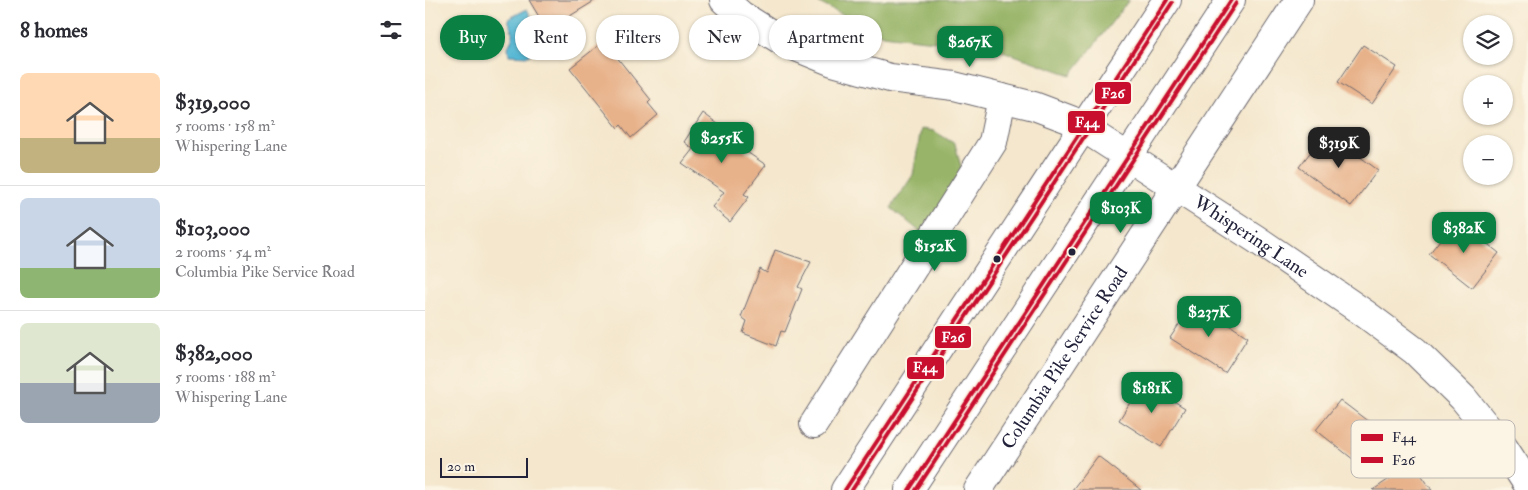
<!DOCTYPE html>
<html lang="en">
<head>
<meta charset="utf-8">
<style>
	:root { --surface:#fff; --page:#f7f7f7; --text:#2b2b33; --muted:#7c7c81; --line:#e1e1e2; --accent:#0b8043 }
	body { margin:0; font-family:"IM FELL Double Pica",serif; background:var(--page); color:var(--text); height:100vh; display:flex; flex-direction:column; font-size:19px; white-space:nowrap }
	* { box-sizing:border-box; margin:0 }
	p { font-size:16px; color:var(--muted) }
	.icon { flex:none; width:28px; height:28px; fill:none; stroke:currentColor; stroke-width:2; stroke-linecap:round; stroke-linejoin:round }
	.map { position:relative; flex:1; overflow:hidden }
	.drawer { display:flex; flex-direction:column; background:var(--surface); width:425px }
	.drawer>* { flex:none }
	.hud { position:absolute; left:15px; top:15px; width:475px; height:45px; display:flex; gap:10px }
	.fabs { position:absolute; left:1038px; top:15px; display:grid; gap:10px }
	.fabs a { display:grid; place-items:center; width:50px; height:50px; border-radius:50%; background:var(--surface); box-shadow:0 1px 4px #0004; font-size:25px }
	.scale { position:absolute; left:15px; bottom:12px; width:88px; box-sizing:border-box; padding-left:5px; border:2px solid #22223b; border-top:0; font-size:14px; line-height:18px; white-space:nowrap; color:#22223b; -webkit-text-stroke:4px #fcf5e5; paint-order:stroke }
	.price { position:absolute; translate:-50% -42px; padding:0 11px; border-radius:10px; background:var(--accent); color:#fff; font-size:16px; line-height:32px; filter:drop-shadow(0 1px 2px #0008) }
	.price::after { content:''; position:absolute; left:50%; top:30px; width:15px; height:11px; margin-left:-8px; background:inherit; clip-path:polygon(0 0,100% 0,50% 100%) }
	.price.selected { background:#222; color:#fff }
	ul { padding:0; list-style:none }
	li { display:flex; align-items:center; gap:15px; height:125px; padding:0 20px }
	li+li { border-top:1px solid var(--line) }
	li span { display:grid; place-items:center; flex:none; width:140px; height:100px; border-radius:8px; color:#555 }
	li>.icon { margin-inline-start:auto }
	span .icon { width:60px; height:60px; fill:#fffc; stroke-width:1 }
	li b { font-size:21px }
	h2 { display:flex; justify-content:space-between; align-items:center; height:60px; padding:0 20px; font-size:21px }
	.chip { padding:0 18px; border-radius:22px; background:var(--surface); box-shadow:0 1px 4px #0004; font-size:18px; line-height:45px }
	.chip.selected { background:var(--accent); color:#fff }
	main { display:flex; flex:1; min-height:0 }
	.map>svg:first-child { display:block }
	.forest { fill:#97b467; stroke:#5c6b51 }
	.water { fill:#55b7d4; stroke:#3c6c88 }
	.building { fill:#e7b189 }
	.lines { fill:none; stroke-linecap:round; stroke-linejoin:round }
	.minor-casing { stroke:#6c676e; stroke-width:30 }
	.tertiary-casing { stroke:#6c676e; stroke-width:30 }
	.primary-casing { stroke:#6c676e; stroke-width:30 }
	.minor { stroke:#fff; stroke-width:28 }
	.tertiary { stroke:#fff; stroke-width:28 }
	.primary { stroke:#fff; stroke-width:28 }
	.bus-1-casing { stroke:#fcf5e5; stroke-width:8 }
	.bus-2-casing { stroke:#fcf5e5; stroke-width:8 }
	.bus-1 { stroke:#c8102e; stroke-width:4 }
	.bus-2 { stroke:#c8102e; stroke-width:4 }
	.bus-dot { fill:#22223b; stroke:#fcf5e5; stroke-width:2 }
	.labels { text-anchor:middle; dominant-baseline:central; stroke-width:4.5; stroke-linejoin:round; paint-order:stroke }
	.street-label { font-size:19px; fill:#22223b; stroke:#fcf5e5 }
	.key { fill:#fcf5e5; stroke:#bbb6b2; stroke-width:1 }
	.key-label { font-size:14px; fill:#22223b }
	.line-badge { stroke:#fcf5e5; stroke-width:2 }
	.badge-label { font-size:14px; text-anchor:middle; font-weight:bold; fill:#fff }
</style>
</head>
<body>
<main>
<section class="drawer">
<h2>8 homes<svg class="icon" aria-label="filters" viewBox="0 0 24 24"><path d="M4 7h16M4 17h16"/><circle cx="9" cy="7" r="2"/><circle cx="15" cy="17" r="2"/></svg></h2>
<ul>
<li><span style="background:linear-gradient(#ffd9b3 65%,#c2b280 0)"><svg class="icon" aria-label="home" viewBox="0 0 24 24"><path d="M3 11l9-7 9 7M6 9v11h12V9"/></svg></span><div><b>$319,000</b><p>5 rooms · 158 m²</p><p>Whispering Lane</p></div></li>
<li><span style="background:linear-gradient(#c9d6e8 70%,#8fb573 0)"><svg class="icon" aria-label="home" viewBox="0 0 24 24"><path d="M3 11l9-7 9 7M6 9v11h12V9"/></svg></span><div><b>$103,000</b><p>2 rooms · 54 m²</p><p>Columbia Pike Service Road</p></div></li>
<li><span style="background:linear-gradient(#dfe7d0 60%,#9aa5b1 0)"><svg class="icon" aria-label="home" viewBox="0 0 24 24"><path d="M3 11l9-7 9 7M6 9v11h12V9"/></svg></span><div><b>$382,000</b><p>5 rooms · 188 m²</p><p>Whispering Lane</p></div></li>
</ul>
</section>
<div class="map">
<svg width="1103" height="490" viewBox="0 0 1103 490">
	<rect width="100%" height="100%" fill="#fcf5e5"/>
	<filter id="ink" filterUnits="userSpaceOnUse"><feTurbulence type="fractalNoise" baseFrequency=".02" numOctaves="2"/><feDisplacementMap in="SourceGraphic" scale="10" xChannelSelector="R" yChannelSelector="G"/><feConvolveMatrix kernelMatrix="1 2 1 2 8 2 1 2 1" color-interpolation-filters="sRGB"/></filter>
	<filter id="wash" filterUnits="userSpaceOnUse"><feTurbulence type="fractalNoise" baseFrequency=".0096" numOctaves="4" result="noise"/><feDisplacementMap in="SourceGraphic" scale="20" xChannelSelector="R" yChannelSelector="G"/><feGaussianBlur stdDeviation="1.12" result="paint"/><feColorMatrix in="noise" values="0 0 0 0 0 0 0 0 0 0 0 0 0 0 0 0 0 1.4 0 .05"/><feComposite in="paint" operator="in"/></filter>
	<g filter="url(#wash)">
		<rect width="100%" height="100%" fill="#f4e7cd"/>
		<path class="forest" d="M388 0H704L646 75 569 48 458 35Z
			M496 129 509 131 530 144 537 170 498 234 466 208 488 175Z"/>
		<path class="water" d="M102 9 111 26 104 56 84 55 83 47 87 39V31L83 19Z"/>
		<g id="blocks">
			<path class="building" d="M104 0H171L122 30Z
				M179 41 226 100 223 103 233 115 206 138 196 125 193 128 145 68Z
				M938 45 972 67 947 104 913 82Z
				M278 113 316 141 313 146 341 165 319 194 324 197 305 222 287 207 299 192 257 163 268 149 259 142Z
				M901 132 953 170 926 206 874 167Z
				M1031 219 1074 253 1047 288 1004 254Z
				M350 250 386 262 373 287 377 289 360 332 356 331 351 346 318 333 322 321 316 317 335 269 342 273Z
				M769 302 823 337 800 373 745 338Z
				M718 382 760 408 736 447 694 420Z
				M915 400 953 429 929 460 891 430Z
				M673 456 716 490H647Z
				M988 463 1007 490H948Z"/>
		</g>
	</g>
	<g filter="url(#ink)">
		<use href="#blocks" fill-opacity="0" stroke="#6c676e" stroke-width="1"/>
		<g class="lines">
			<defs>
				<g id="minor">
					<path id="s1" d="M702 156 831 239 939 313 990 351 1038 398 1079 448 1103 485"/>
					<path d="M389 424 568 142 577 98"/>
					<path id="s2" d="M553 490 874 0"/>
				</g>
				<path id="tertiary" d="M299 0 316 15 359 42 408 62 465 78 529 86 609 106 646 120 702 156"/>
				<path id="primary" d="M420 490 742 0
					M484 490 806 0"/>
			</defs>
			<use href="#minor" class="minor-casing"/>
			<use href="#tertiary" class="tertiary-casing"/>
			<use href="#primary" class="primary-casing"/>
			<use href="#minor" class="minor"/>
			<use href="#tertiary" class="tertiary"/>
			<use href="#primary" class="primary"/>
			<defs>
				<path id="bus-1" d="M420 490 742 0
					M484 490 806 0"/>
				<path id="bus-2" d="M427 490 747 3
					M491 490 811 3"/>
			</defs>
			<use href="#bus-1" class="bus-1-casing"/>
			<use href="#bus-2" class="bus-2-casing"/>
			<use href="#bus-1" class="bus-1"/>
			<use href="#bus-2" class="bus-2"/>
		</g>
	</g>
	<g class="bus-dot">
		<circle cx="647" cy="252" r="4.5"/>
		<circle cx="572" cy="259" r="4.5"/>
	</g>
	<g class="labels">
		<g class="street-label">
			<text stroke="none"><textPath href="#s1" startOffset="148">Whispering Lane</textPath></text>
			<text stroke="none"><textPath href="#s2" startOffset="158">Columbia Pike Service Road</textPath></text>
		</g>
	</g>
	<rect x="926" y="420" width="164" height="58" rx="8" class="key"/>
	<rect x="936" y="434" width="22" height="7" fill="#c8102e"/>
	<rect x="936" y="457" width="22" height="6" fill="#c8102e"/>
	<g class="key-label">
		<text x="967" y="442">F44</text>
		<text x="967" y="465">F26</text>
	</g>
	<g class="line-badge">
		<rect x="669" y="81" width="38" height="24" rx="5" fill="#c8102e"/>
		<rect x="642" y="110" width="39" height="24" rx="5" fill="#c8102e"/>
		<rect x="509" y="325" width="38" height="24" rx="5" fill="#c8102e"/>
		<rect x="481" y="356" width="39" height="24" rx="5" fill="#c8102e"/>
	</g>
	<g class="badge-label">
		<text x="688" y="98">F26</text>
		<text x="662" y="127">F44</text>
		<text x="528" y="342">F26</text>
		<text x="500" y="372">F44</text>
	</g>
</svg>
<div class="fabs">
<a><svg class="icon" aria-label="layers" viewBox="0 0 24 24"><path d="M12 4l9 5-9 5-9-5zM3 14l9 5 9-5"/></svg></a>
<a>+</a>
<a>−</a>
</div>
<div class="scale">20 m</div>
<b class="price" style="left:545px;top:68px">$267K</b>
<b class="price" style="left:297px;top:164px">$255K</b>
<b class="price selected" style="left:914px;top:169px">$319K</b>
<b class="price" style="left:696px;top:234px">$103K</b>
<b class="price" style="left:1039px;top:254px">$382K</b>
<b class="price" style="left:510px;top:272px">$152K</b>
<b class="price" style="left:784px;top:338px">$237K</b>
<b class="price" style="left:727px;top:414px">$181K</b>
<div class="hud">
<a class="chip selected">Buy</a>
<a class="chip">Rent</a>
<a class="chip">Filters</a>
<a class="chip">New</a>
<a class="chip">Apartment</a>
</div>
</div>
</main>
</body>
</html>
